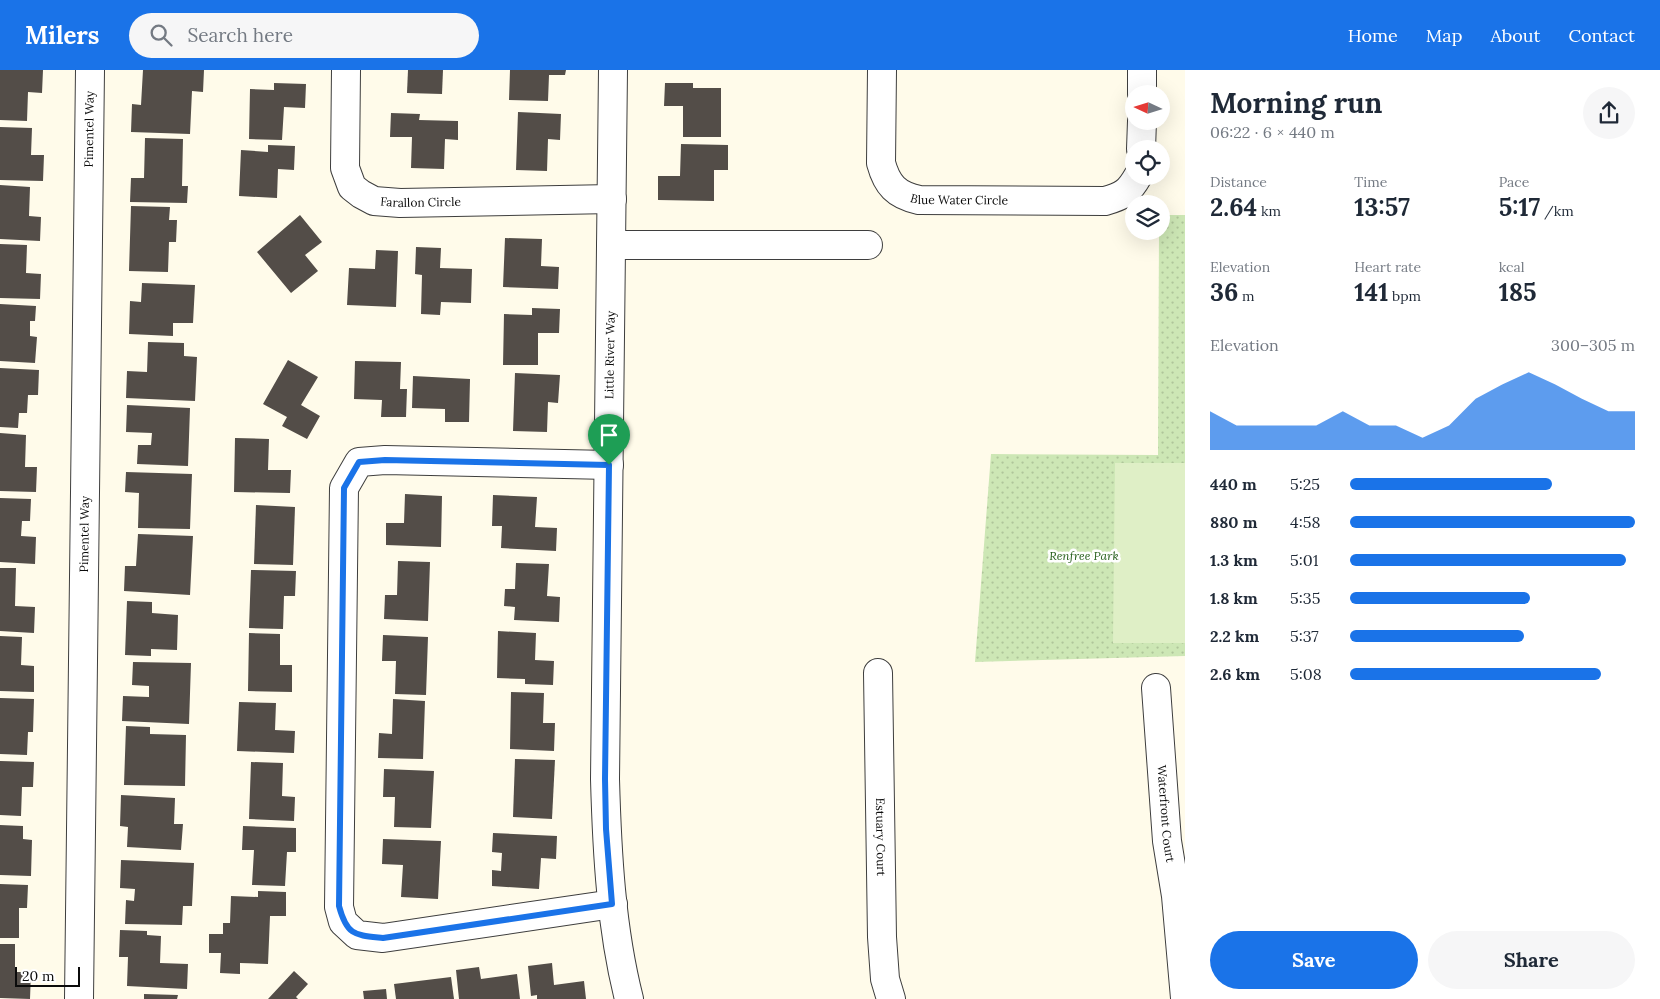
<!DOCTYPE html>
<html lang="en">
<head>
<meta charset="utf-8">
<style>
  :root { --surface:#fff; --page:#f6f6f7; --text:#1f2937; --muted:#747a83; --accent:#1a73e8 }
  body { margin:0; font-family:Lora,serif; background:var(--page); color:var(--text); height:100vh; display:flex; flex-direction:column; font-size:19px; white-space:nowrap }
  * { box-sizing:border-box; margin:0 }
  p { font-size:16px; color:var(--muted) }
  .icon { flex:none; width:28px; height:28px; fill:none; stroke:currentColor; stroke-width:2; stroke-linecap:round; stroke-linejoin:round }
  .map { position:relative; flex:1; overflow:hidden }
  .details { display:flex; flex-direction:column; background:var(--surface); width:475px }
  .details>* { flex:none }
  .needle { width:32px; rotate:274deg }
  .fabs { position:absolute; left:1125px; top:15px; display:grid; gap:10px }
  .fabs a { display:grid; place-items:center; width:45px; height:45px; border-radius:50%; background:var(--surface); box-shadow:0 5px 20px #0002; font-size:25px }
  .scale { position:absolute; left:15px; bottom:12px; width:65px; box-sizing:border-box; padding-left:5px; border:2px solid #0b0b0b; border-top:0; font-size:14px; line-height:18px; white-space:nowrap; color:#0b0b0b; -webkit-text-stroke:4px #fff; paint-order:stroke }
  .pin { position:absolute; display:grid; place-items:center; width:42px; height:42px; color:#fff; margin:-51px -21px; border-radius:50% 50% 50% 0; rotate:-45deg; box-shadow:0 0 5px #0007 }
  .pin .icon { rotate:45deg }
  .round { display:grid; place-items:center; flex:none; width:52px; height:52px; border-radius:26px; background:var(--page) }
  .overview { display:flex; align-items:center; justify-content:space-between; height:85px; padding:0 25px }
  h1 { font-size:28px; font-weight:700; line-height:38px }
  .stats { display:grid; grid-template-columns:repeat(3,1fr); gap:8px; height:85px; padding:5px 25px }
  .stats div { display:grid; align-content:center }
  .stats b { font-size:25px; font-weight:700 }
  .stats small { font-size:14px; font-weight:400 }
  .stats p { font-size:14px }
  .chart { height:140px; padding:10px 25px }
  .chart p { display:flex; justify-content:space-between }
  .chart svg { width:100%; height:90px; margin-top:5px; fill:var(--accent); opacity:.7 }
  .cta { display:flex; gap:10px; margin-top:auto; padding:10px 25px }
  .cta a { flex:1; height:58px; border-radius:30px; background:var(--accent); color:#fff; font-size:20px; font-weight:700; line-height:58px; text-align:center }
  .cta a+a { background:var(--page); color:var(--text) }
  ul { padding:0 25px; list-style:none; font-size:16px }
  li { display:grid; grid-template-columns:80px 60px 1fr; align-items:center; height:38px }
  li i { height:12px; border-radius:6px; background:var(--accent) }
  header { display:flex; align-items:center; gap:30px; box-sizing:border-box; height:70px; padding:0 25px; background:var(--accent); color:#fff }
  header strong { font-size:24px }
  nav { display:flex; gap:28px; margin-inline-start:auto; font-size:18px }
  .search { width:350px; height:45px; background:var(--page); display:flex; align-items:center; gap:12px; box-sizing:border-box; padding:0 18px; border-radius:28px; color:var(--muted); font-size:19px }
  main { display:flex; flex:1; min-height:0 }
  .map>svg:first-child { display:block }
  .park { fill:url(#park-dots) }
  .pitch { fill:#dfefc6 }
  .building { fill:#534d48 }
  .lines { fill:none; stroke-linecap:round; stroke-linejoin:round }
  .minor-casing { stroke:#3e3e3e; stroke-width:30 }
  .minor { stroke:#fff; stroke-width:28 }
  .route-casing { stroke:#fff; stroke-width:10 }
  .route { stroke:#1a73e8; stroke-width:6 }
  .labels { text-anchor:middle; stroke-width:5; stroke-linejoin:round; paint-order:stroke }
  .street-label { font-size:12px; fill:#0b0b0b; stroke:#fff }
  .park-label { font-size:12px; font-style:italic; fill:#29611e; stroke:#fff }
</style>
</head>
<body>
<header>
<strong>Milers</strong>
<div class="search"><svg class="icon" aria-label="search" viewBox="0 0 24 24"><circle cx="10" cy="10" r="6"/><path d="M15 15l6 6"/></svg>Search here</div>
<nav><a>Home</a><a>Map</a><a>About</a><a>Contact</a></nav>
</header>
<main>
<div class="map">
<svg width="1185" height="929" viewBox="0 0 1185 929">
  <defs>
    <pattern id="park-dots" width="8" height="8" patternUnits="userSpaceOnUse" patternTransform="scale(1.25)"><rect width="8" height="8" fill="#cde7b5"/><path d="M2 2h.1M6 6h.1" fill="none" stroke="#afc59a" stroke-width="1.8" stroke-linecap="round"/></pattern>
  </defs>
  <rect width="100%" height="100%" fill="#fffbea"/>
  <polygon class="park" points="1161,145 1185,145 1185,586 975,592 991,384 1158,385 1159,161 1161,161"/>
  <polygon class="pitch" points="1115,393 1185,393 1185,573 1113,573"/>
  <g class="building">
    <polygon points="0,0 43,0 42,23 28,22 27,51 0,50"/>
    <polygon points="143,0 204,0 203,22 192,21 190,64 131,62 132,34 141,35"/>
    <polygon points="408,0 443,0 442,24 407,23"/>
    <polygon points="510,0 566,0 565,5 549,5 548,31 509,30"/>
    <polygon points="274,13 306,14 305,38 284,37 282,70 249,69 250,19 274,20"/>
    <polygon points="665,13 693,13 693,18 721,18 721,67 683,67 683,36 664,36"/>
    <polygon points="518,42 561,44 560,70 548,69 547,101 516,100"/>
    <polygon points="391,43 420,44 419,50 458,51 458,70 445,69 444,99 411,98 412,67 390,67"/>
    <polygon points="0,57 32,58 31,85 44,85 43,111 0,110"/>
    <polygon points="145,68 183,69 182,116 188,116 187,133 130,132 131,108 144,108"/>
    <polygon points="681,74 728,75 728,100 714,100 714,131 658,130 658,106 680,106"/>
    <polygon points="268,75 295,76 294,100 278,99 277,128 239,126 241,80 268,82"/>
    <polygon points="0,115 30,117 29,146 41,147 40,171 0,169"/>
    <polygon points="131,136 170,137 169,150 177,150 176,172 169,172 168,202 129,201"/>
    <polygon points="300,145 322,172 305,185 318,201 291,223 257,182"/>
    <polygon points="505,168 542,169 541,196 559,197 558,219 503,217"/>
    <polygon points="0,174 27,175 26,203 41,204 40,229 0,228"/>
    <polygon points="416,177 441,178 440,198 472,199 471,233 441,232 440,245 421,244 422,205 415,204"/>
    <polygon points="376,180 398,181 396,237 347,235 349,198 375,199"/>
    <polygon points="142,213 195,215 193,253 173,253 173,266 129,264 130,231 141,232"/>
    <polygon points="0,234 36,236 35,251 30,251 30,266 37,267 35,293 0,291"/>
    <polygon points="532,238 560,239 559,263 538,263 538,295 503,295 504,244 532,245"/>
    <polygon points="148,272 184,273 184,286 197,287 195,331 126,328 127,301 147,302"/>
    <polygon points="288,290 318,307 301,335 320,346 307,369 282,356 287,347 263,334"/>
    <polygon points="355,291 401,292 400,319 407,319 406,347 381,347 382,330 354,329"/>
    <polygon points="0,298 39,300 38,325 28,325 27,343 19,343 18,358 0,357"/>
    <polygon points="515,303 560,305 558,333 548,332 547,362 513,361"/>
    <polygon points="413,306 470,309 469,352 445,352 445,339 412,338"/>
    <polygon points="127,335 190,338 188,396 137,394 138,375 151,375 152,363 126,362"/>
    <polygon points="0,363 26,365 25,397 37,397 36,422 0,421"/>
    <polygon points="235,368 269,369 268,400 291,400 290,423 234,422"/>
    <polygon points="126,402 192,404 190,459 138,458 139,423 125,422"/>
    <polygon points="405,424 442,426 441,477 386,475 386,453 404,453"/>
    <polygon points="493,425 537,427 535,457 557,458 556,481 501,478 502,456 492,456"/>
    <polygon points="0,428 31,429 30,451 22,451 21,466 36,467 35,494 0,492"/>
    <polygon points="256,435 295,437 293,495 254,494"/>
    <polygon points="138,464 193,466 190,525 124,521 125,496 136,496"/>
    <polygon points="398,491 430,492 428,551 384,549 385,525 397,525"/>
    <polygon points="516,493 549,494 547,526 560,527 559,552 514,550 515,537 504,536 505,519 515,519"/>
    <polygon points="0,498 16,498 15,536 35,537 34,563 0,561"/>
    <polygon points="251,500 296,501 295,526 284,526 283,559 249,558"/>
    <polygon points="127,531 152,532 152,543 178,545 177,580 151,579 151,586 125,585"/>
    <polygon points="498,561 536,563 535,590 554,591 553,615 525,614 525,609 497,608"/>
    <polygon points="249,563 280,564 280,595 292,595 292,622 248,621"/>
    <polygon points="383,565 428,567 426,625 395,624 396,591 382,591"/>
    <polygon points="0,566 22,567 21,595 34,596 34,622 0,621"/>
    <polygon points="133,592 191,593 189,654 122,651 123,626 149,627 149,616 132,615"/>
    <polygon points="511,622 544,623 543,653 555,653 554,681 510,679"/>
    <polygon points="0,628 34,629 33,662 28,662 27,685 0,684"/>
    <polygon points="393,629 425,631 423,689 378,688 379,663 392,664"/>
    <polygon points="239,632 276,633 275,660 295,661 294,683 237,681"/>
    <polygon points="126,656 150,657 150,664 186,665 185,716 124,715"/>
    <polygon points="515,689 555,690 552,749 513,747"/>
    <polygon points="0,691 34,692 33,717 22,717 21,746 0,745"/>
    <polygon points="251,692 283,693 282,726 295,727 294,751 249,749"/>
    <polygon points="384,699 434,701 431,758 394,757 395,727 383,727"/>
    <polygon points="121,725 175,728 174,754 183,754 181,780 127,777 128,757 120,756"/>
    <polygon points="0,755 23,756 23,769 32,770 31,806 0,805"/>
    <polygon points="243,756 296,758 296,782 287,782 285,816 252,815 254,780 242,780"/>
    <polygon points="493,763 557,766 556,789 541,788 539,819 492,816 492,800 501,801 502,783 492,782"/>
    <polygon points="383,769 441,771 438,829 401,827 403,795 382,794"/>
    <polygon points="121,790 194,793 192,836 183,836 182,855 125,854 126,830 134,831 135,819 120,818"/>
    <polygon points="0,814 28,815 27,838 19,838 19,868 0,868"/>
    <polygon points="258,821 286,822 286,846 270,846 268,894 240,893 240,904 220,903 221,883 209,883 209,864 223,864 223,853 230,853 231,826 258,827"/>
    <polygon points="120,860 147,861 147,865 161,866 160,893 188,894 187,919 127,916 128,887 119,887"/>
    <polygon points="0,874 15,874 15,902 31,902 30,929 0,928"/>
    <polygon points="552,893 554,915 584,911 586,929 537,929 537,925 531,926 528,896"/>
    <polygon points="479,897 481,909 517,904 520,929 459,929 456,900"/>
    <polygon points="294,901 308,914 296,927 298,929 268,929"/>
    <polygon points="451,907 454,929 396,929 394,914"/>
    <polygon points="386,919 387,929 364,929 363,921"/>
    <polygon points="144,924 178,925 177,929 144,929"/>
  </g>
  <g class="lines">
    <g class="minor-casing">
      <g id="minor">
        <path id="s1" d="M346 0 345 98 352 117 361 124 374 131 400 133 612 129"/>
        <path d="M613 0 605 709C607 782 611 858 629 929"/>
        <path id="s2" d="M882 0 881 93C887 115 896 125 919 130L1105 131C1123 126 1129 122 1138 106"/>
        <polyline points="1142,24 1142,0"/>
        <polyline points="1141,79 1142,51"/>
        <polyline points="611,175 868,175"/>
        <polyline points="609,395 385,390 359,392 344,418 339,837 343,852 357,865 383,868 613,834"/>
        <path id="s3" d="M878 603 882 867 885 909 891 929"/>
        <path id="s4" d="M1156 618 1167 771 1176 826 1185 928"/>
        <path id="s5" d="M79 929 90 0"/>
      </g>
    </g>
    <use href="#minor" class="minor"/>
  </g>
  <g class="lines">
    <g class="route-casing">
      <path id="route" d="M385 390 609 395 605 709 606 759 612 834 383 868C355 865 347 866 339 836L344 418 359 392Z"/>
    </g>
    <use href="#route" class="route"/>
  </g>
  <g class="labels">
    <g class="street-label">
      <text dy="4" stroke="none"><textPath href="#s5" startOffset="870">Pimentel Way</textPath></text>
      <text dy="4" stroke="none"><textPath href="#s2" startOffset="190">Blue Water Circle</textPath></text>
      <text dy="4" stroke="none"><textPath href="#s1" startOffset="191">Farallon Circle</textPath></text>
      <text transform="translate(610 285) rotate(-89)" y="4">Little River Way</text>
      <text dy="4" stroke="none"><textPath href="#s5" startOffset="465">Pimentel Way</textPath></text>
      <text dy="4" stroke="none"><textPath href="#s4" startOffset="126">Waterfront Court</textPath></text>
      <text dy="4" stroke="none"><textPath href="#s3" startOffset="164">Estuary Court</textPath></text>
    </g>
    <g class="park-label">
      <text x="1084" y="490">Renfree Park</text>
    </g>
  </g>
</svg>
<div class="fabs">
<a><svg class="needle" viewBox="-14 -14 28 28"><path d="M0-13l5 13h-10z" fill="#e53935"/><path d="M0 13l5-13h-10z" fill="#747a83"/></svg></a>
<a><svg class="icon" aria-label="locate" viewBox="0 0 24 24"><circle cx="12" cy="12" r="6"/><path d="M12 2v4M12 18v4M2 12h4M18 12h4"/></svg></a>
<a><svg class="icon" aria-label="layers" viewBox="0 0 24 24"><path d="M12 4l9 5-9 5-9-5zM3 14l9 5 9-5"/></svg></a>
</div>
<div class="scale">20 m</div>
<div class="pin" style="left:609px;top:395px;background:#1e9e55"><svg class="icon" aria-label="arrive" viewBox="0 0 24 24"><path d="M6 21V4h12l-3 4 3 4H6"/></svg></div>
</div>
<section class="details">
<div class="overview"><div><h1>Morning run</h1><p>06:22 · 6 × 440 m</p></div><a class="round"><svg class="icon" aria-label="share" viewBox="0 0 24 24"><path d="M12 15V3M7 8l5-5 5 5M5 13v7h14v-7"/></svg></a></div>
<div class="stats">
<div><p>Distance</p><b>2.64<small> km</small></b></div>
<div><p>Time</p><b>13:57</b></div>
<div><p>Pace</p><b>5:17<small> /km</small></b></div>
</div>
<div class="stats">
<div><p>Elevation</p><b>36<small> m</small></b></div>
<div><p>Heart rate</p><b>141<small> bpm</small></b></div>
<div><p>kcal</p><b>185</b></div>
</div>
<div class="chart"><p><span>Elevation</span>300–305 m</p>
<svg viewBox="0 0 160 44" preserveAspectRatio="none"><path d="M0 44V25L10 32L20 32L30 32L40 32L50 25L60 32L70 32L80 38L90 32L100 19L110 12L120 6L130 12L140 19L150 25L160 25V44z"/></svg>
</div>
<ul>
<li><b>440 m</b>5:25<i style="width:71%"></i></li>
<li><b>880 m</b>4:58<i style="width:100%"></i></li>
<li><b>1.3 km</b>5:01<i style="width:97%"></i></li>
<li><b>1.8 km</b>5:35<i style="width:63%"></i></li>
<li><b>2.2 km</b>5:37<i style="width:61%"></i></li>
<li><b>2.6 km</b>5:08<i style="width:88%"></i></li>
</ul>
<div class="cta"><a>Save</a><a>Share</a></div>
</section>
</main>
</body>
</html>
